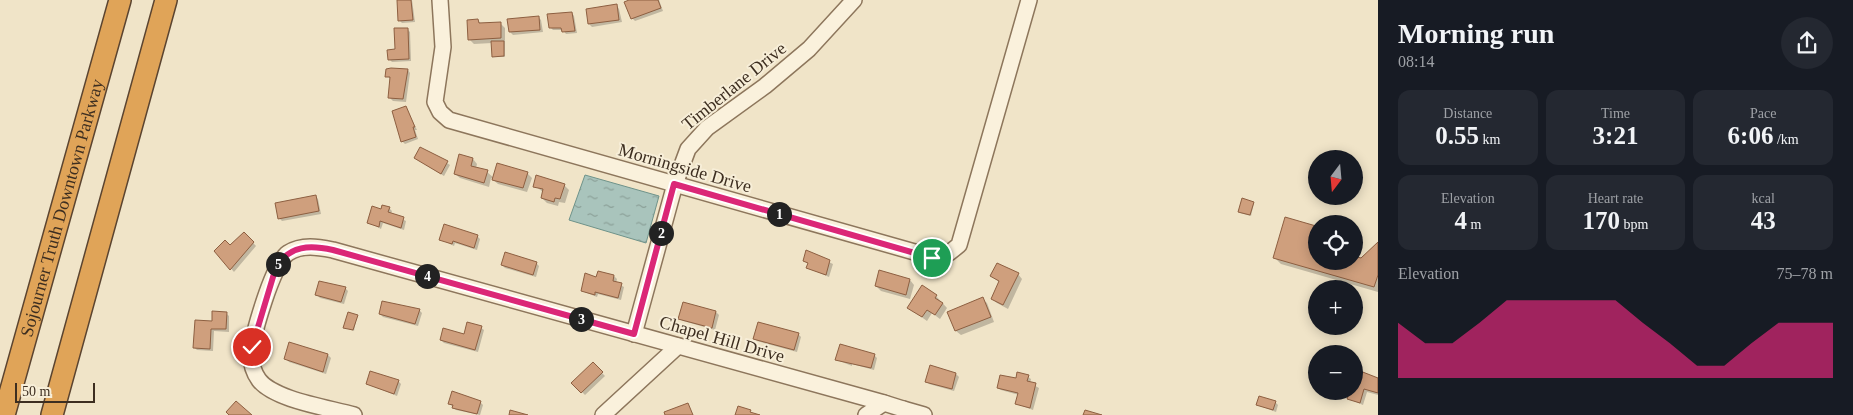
<!DOCTYPE html>
<html lang="en">
<head>
<meta charset="utf-8">
<style>
  :root { --surface:#171b24; --page:#242831; --text:#f1f3f6; --muted:#9ea1a6; --accent:#db2777 }
  body { margin:0; font-family:"Times New Roman",serif; background:var(--page); color:var(--text); height:100vh; display:flex; flex-direction:column; font-size:19px; white-space:nowrap }
  * { box-sizing:border-box; margin:0 }
  p { font-size:16px; color:var(--muted) }
  .icon { flex:none; width:28px; height:28px; fill:none; stroke:currentColor; stroke-width:2; stroke-linecap:round; stroke-linejoin:round }
  .map { position:relative; flex:1; overflow:hidden }
  .details { display:flex; flex-direction:column; background:var(--surface); width:475px }
  .details>* { flex:none }
  .needle { width:32px; rotate:196deg }
  .fabs { position:absolute; left:1308px; top:150px; display:grid; gap:10px }
  .fabs a { display:grid; place-items:center; width:55px; height:55px; border-radius:50%; background:var(--surface); box-shadow:0 2px 12px #0003; font-size:25px }
  .scale { position:absolute; left:15px; bottom:12px; width:80px; box-sizing:border-box; padding-left:5px; border:2px solid #3d2e20; border-top:0; font-size:14px; line-height:18px; white-space:nowrap; color:#3d2e20; -webkit-text-stroke:4px #f7eed8; paint-order:stroke }
  .pin { position:absolute; display:grid; place-items:center; width:42px; height:42px; color:#fff; margin:-21px; border:2px solid #fff; border-radius:50%; box-shadow:0 1px 5px #0007 }
  .km { position:absolute; width:25px; height:25px; margin:-12px; border-radius:50%; background:#222; color:#fff; font-size:14px; line-height:25px; text-align:center }
  .round { display:grid; place-items:center; flex:none; width:52px; height:52px; border-radius:26px; background:var(--page) }
  .head { display:flex; align-items:center; justify-content:space-between; height:85px; padding:0 20px }
  h1 { font-size:28px; font-weight:800; line-height:38px }
  .metrics { display:grid; grid-template-columns:repeat(3,1fr); gap:8px; height:85px; padding:5px 20px }
  .metrics div { display:grid; align-content:center; border-radius:12px; background:var(--page); text-align:center }
  .metrics b { font-size:25px; font-weight:800 }
  .metrics small { font-size:14px; font-weight:400 }
  .metrics p { font-size:14px }
  .chart { height:140px; padding:10px 20px }
  .chart p { display:flex; justify-content:space-between }
  .chart svg { width:100%; height:90px; margin-top:5px; fill:var(--accent); opacity:.7 }
  main { display:flex; flex:1; min-height:0 }
  .map>svg:first-child { display:block }
  .water { fill:url(#water-ripples); stroke:#6f938a }
  .shadow { fill:#0003 }
  .building { fill:#cf9f7d; stroke:#8d5f41 }
  .lines { fill:none; stroke-linecap:round; stroke-linejoin:round }
  .minor-casing { stroke:#8d765c; stroke-width:18 }
  .highway-casing { stroke:#5b4430; stroke-width:24 }
  .minor { stroke:#faf1dc; stroke-width:15 }
  .highway { stroke:#e0a458; stroke-width:21 }
  .route-casing { stroke:#fff; stroke-width:10 }
  .route { stroke:#db2777; stroke-width:6 }
  .labels { text-anchor:middle; stroke-width:4; stroke-linejoin:round; paint-order:stroke }
  .street-label { font-size:18px; fill:#3d2e20; stroke:#f7eed8 }
</style>
</head>
<body>
<main>
<div class="map">
<svg width="1378" height="415" viewBox="0 0 1378 415">
  <defs>
    <pattern id="water-ripples" width="26" height="14" patternUnits="userSpaceOnUse" patternTransform="scale(1.25)"><rect width="26" height="14" fill="#a9c4bc"/><path d="M2 4q2-2 4 0t4 0M15 11q2-2 4 0t4 0" fill="none" stroke="#8ba098"/></pattern>
  </defs>
  <rect width="100%" height="100%" fill="#f0e4c8"/>
  <polygon class="water" points="585,175 659,196 646,243 569,220"/>
  <g class="shadow">
    <polygon points="398,0 412,0 415,22 402,23 399,20"/>
    <polygon points="633,0 659,0 663,11 635,21 632,18"/>
    <polygon points="617,6 619,9 622,22 592,27 589,24"/>
    <polygon points="572,13 574,16 577,33 566,34 563,30 553,30 550,27"/>
    <polygon points="538,17 541,20 543,32 513,35 510,32"/>
    <polygon points="478,21 482,24 500,23 505,28 505,57 493,56 492,43 474,44 469,39"/>
    <polygon points="407,29 410,32 411,61 392,62 389,59"/>
    <polygon points="408,70 410,73 406,102 393,101 390,98 391,79 387,76"/>
    <polygon points="406,108 417,130 415,130 418,139 405,144 402,141"/>
    <polygon points="430,152 450,165 444,176 415,158"/>
    <polygon points="460,155 473,159 477,164 476,168 487,172 494,178 527,173 532,178 527,192 498,184 491,178 489,187 460,178 455,174"/>
    <polygon points="564,185 569,190 565,203 559,202 558,206 547,203 542,198 543,192 535,186"/>
    <polygon points="315,196 318,199 321,214 282,221 279,218"/>
    <polygon points="1254,203 1251,216 1240,213"/>
    <polygon points="389,208 392,211 391,214 406,221 404,230 383,223 381,229 368,222 382,210"/>
    <polygon points="1286,218 1316,227 1316,261 1354,261 1354,257 1362,259 1378,244 1378,292 1281,264 1275,258"/>
    <polygon points="244,233 256,246 234,272 216,251 230,247"/>
    <polygon points="477,236 480,239 477,250 455,243 454,246 440,239"/>
    <polygon points="807,252 833,264 829,277 808,268 809,264 805,261"/>
    <polygon points="536,263 539,266 536,277 505,268 502,265"/>
    <polygon points="1018,274 1022,279 1008,309 997,303 992,299 1000,283 992,276"/>
    <polygon points="614,276 617,279 616,283 624,287 621,300 598,294 597,297 582,291 597,278"/>
    <polygon points="910,280 914,285 910,299 881,291 876,286"/>
    <polygon points="345,288 348,291 344,304 320,298 317,295"/>
    <polygon points="936,296 947,308 940,319 932,313 927,321 909,308"/>
    <polygon points="982,299 987,303 994,322 961,335 956,331 949,312"/>
    <polygon points="684,304 716,312 719,315 715,330 683,321 680,319"/>
    <polygon points="419,310 422,313 418,326 383,317 380,314"/>
    <polygon points="226,313 229,316 229,332 214,331 213,351 197,350 194,347 213,322"/>
    <polygon points="357,316 354,331 346,328"/>
    <polygon points="481,328 484,330 478,352 444,343 441,340 465,335"/>
    <polygon points="798,334 801,337 797,352 757,341 754,338"/>
    <polygon points="290,344 328,355 331,358 326,374 289,362 286,359"/>
    <polygon points="874,355 877,358 874,370 852,364 852,366 837,360"/>
    <polygon points="593,364 605,376 585,395 573,383"/>
    <polygon points="1356,370 1378,379 1378,395 1367,392 1363,405 1349,399 1354,391"/>
    <polygon points="956,374 959,377 954,391 929,384 926,381"/>
    <polygon points="1028,377 1031,379 1030,383 1039,388 1033,410 1017,404 1019,395 1001,390 998,388"/>
    <polygon points="398,381 401,384 397,396 368,384"/>
    <polygon points="480,402 483,405 480,415 456,410 449,403"/>
    <polygon points="1275,402 1278,405 1276,412 1258,405"/>
  </g>
  <g class="building">
    <polygon points="397,0 411,0 413,20 398,21"/>
    <polygon points="629,0 658,0 661,8 631,19 624,2"/>
    <polygon points="617,4 619,20 588,24 586,9"/>
    <polygon points="572,12 575,31 562,32 561,28 549,28 547,14"/>
    <polygon points="539,16 540,30 509,32 507,19"/>
    <polygon points="478,19 479,23 501,22 501,38 468,40 467,20"/>
    <polygon points="394,28 408,28 409,59 388,60 387,50 395,49"/>
    <polygon points="491,41 504,41 504,56 492,57"/>
    <polygon points="391,68 408,69 403,99 388,98 390,77 385,77 386,69"/>
    <polygon points="406,106 415,127 413,127 416,137 401,142 392,111"/>
    <polygon points="420,147 448,161 441,174 414,158"/>
    <polygon points="459,154 473,158 471,166 488,170 484,183 454,174"/>
    <polygon points="497,163 528,172 523,188 492,180"/>
    <polygon points="536,175 565,184 560,199 555,198 554,202 541,198 543,189 533,187"/>
    <polygon points="316,195 319,211 278,219 275,203"/>
    <polygon points="1242,198 1254,202 1250,215 1238,212"/>
    <polygon points="382,205 390,207 388,212 404,217 401,228 380,221 379,227 367,223 372,206 381,209"/>
    <polygon points="1285,217 1316,226 1316,261 1354,261 1354,256 1361,258 1378,242 1378,275 1374,287 1273,258"/>
    <polygon points="444,224 478,235 474,248 453,241 452,244 439,240"/>
    <polygon points="244,232 254,242 230,270 214,251 225,240 230,245"/>
    <polygon points="806,250 830,260 826,275 806,268 808,263 803,261"/>
    <polygon points="505,252 537,262 533,275 501,265"/>
    <polygon points="997,263 1019,273 1003,305 991,299 999,281 990,276"/>
    <polygon points="879,270 910,279 906,295 875,286"/>
    <polygon points="598,271 614,275 613,281 622,283 618,298 595,292 595,295 581,291 585,273 596,277"/>
    <polygon points="319,281 346,287 341,302 315,295"/>
    <polygon points="922,285 937,295 935,298 943,303 935,315 927,310 922,317 907,308"/>
    <polygon points="983,297 991,317 955,331 947,312"/>
    <polygon points="382,301 420,309 415,324 379,314"/>
    <polygon points="683,302 716,311 712,328 678,319"/>
    <polygon points="212,311 227,312 226,329 211,329 210,349 193,348 195,320 212,321"/>
    <polygon points="348,312 358,315 353,330 343,328"/>
    <polygon points="467,322 482,326 475,350 440,340 443,328 464,334"/>
    <polygon points="758,322 799,333 794,350 753,339"/>
    <polygon points="289,342 328,354 323,372 284,359"/>
    <polygon points="840,344 875,354 871,368 835,360"/>
    <polygon points="593,362 603,372 581,393 571,383"/>
    <polygon points="930,365 956,373 952,389 925,382"/>
    <polygon points="1355,369 1378,378 1378,393 1364,389 1360,403 1347,399 1350,391 1354,391"/>
    <polygon points="370,371 399,380 394,394 366,384"/>
    <polygon points="1017,372 1029,375 1027,381 1036,383 1030,408 1015,404 1018,393 997,388 1000,375 1016,378"/>
    <polygon points="452,391 481,401 477,414 452,408 453,405 448,404"/>
    <polygon points="1259,396 1276,401 1273,410 1256,405"/>
    <polygon points="236,401 252,415 229,415 226,412"/>
    <polygon points="688,403 693,415 665,415 664,412"/>
    <polygon points="738,406 751,410 750,412 760,415 735,415"/>
    <polygon points="510,410 528,415 509,415"/>
    <polygon points="1085,410 1102,415 1083,415"/>
  </g>
  <g class="lines">
    <g class="minor-casing">
      <g id="minor">
        <polyline points="440,0 443,47 435,102 440,112 449,120 932,257 949,253 959,245 1029,0"/>
        <polyline points="634,334 675,184 688,149 707,128 765,86 809,49 854,0"/>
        <polyline points="903,409 924,415"/>
        <path d="M354 415C330 408 274 400 259 380 254 373 251 363 251 355 252 336 273 263 288 253 302 244 318 247 333 250L884 403 903 409 904 415"/>
        <polyline points="603,415 678,346"/>
        <polyline points="866,415 884,403"/>
      </g>
    </g>
    <g class="highway-casing">
      <g id="highway">
        <path id="s1" d="M4 415 120 0"/>
        <polyline points="52,415 166,0"/>
      </g>
    </g>
    <use href="#minor" class="minor"/>
    <use href="#highway" class="highway"/>
  </g>
  <g class="lines">
    <g class="route-casing">
      <path id="route" d="M252 347 276 267C290 245 310 245 333 250L634 334 674 184 932 258"/>
    </g>
    <use href="#route" class="route"/>
  </g>
  <g class="labels">
    <g class="street-label">
      <text transform="translate(734 86) rotate(-39)" y="6">Timberlane Drive</text>
      <text transform="translate(685 168) rotate(16)" y="6">Morningside Drive</text>
      <text dy="6" stroke="none"><textPath href="#s1" startOffset="215">Sojourner Truth Downtown Parkway</textPath></text>
      <text transform="translate(722 339) rotate(16)" y="6">Chapel Hill Drive</text>
    </g>
  </g>
</svg>
<div class="fabs">
<a><svg class="needle" viewBox="-14 -14 28 28"><path d="M0-13l5 13h-10z" fill="#e53935"/><path d="M0 13l5-13h-10z" fill="#9ea1a6"/></svg></a>
<a><svg class="icon" aria-label="locate" viewBox="0 0 24 24"><circle cx="12" cy="12" r="6"/><path d="M12 2v4M12 18v4M2 12h4M18 12h4"/></svg></a>
<a>+</a>
<a>−</a>
</div>
<div class="scale">50 m</div>
<div class="pin" style="left:932px;top:258px;background:#1e9e55"><svg class="icon" aria-label="arrive" viewBox="0 0 24 24"><path d="M6 21V4h12l-3 4 3 4H6"/></svg></div>
<div class="pin" style="left:252px;top:347px;background:#d93025"><svg class="icon" aria-label="check" viewBox="0 0 24 24"><path d="M5 12l5 5 9-10"/></svg></div>
<b class="km" style="left:779px;top:214px">1</b>
<b class="km" style="left:661px;top:233px">2</b>
<b class="km" style="left:581px;top:319px">3</b>
<b class="km" style="left:427px;top:276px">4</b>
<b class="km" style="left:278px;top:264px">5</b>
</div>
<section class="details">
<div class="head"><div><h1>Morning run</h1><p>08:14</p></div><a class="round"><svg class="icon" aria-label="share" viewBox="0 0 24 24"><path d="M12 15V3M7 8l5-5 5 5M5 13v7h14v-7"/></svg></a></div>
<div class="metrics">
<div><p>Distance</p><b>0.55<small> km</small></b></div>
<div><p>Time</p><b>3:21</b></div>
<div><p>Pace</p><b>6:06<small> /km</small></b></div>
</div>
<div class="metrics">
<div><p>Elevation</p><b>4<small> m</small></b></div>
<div><p>Heart rate</p><b>170<small> bpm</small></b></div>
<div><p>kcal</p><b>43</b></div>
</div>
<div class="chart"><p><span>Elevation</span>75–78 m</p>
<svg viewBox="0 0 160 44" preserveAspectRatio="none"><path d="M0 44V17L10 27L20 27L30 17L40 6L50 6L60 6L70 6L80 6L90 17L100 27L110 38L120 38L130 27L140 17L150 17L160 17V44z"/></svg>
</div>
</section>
</main>
</body>
</html>
